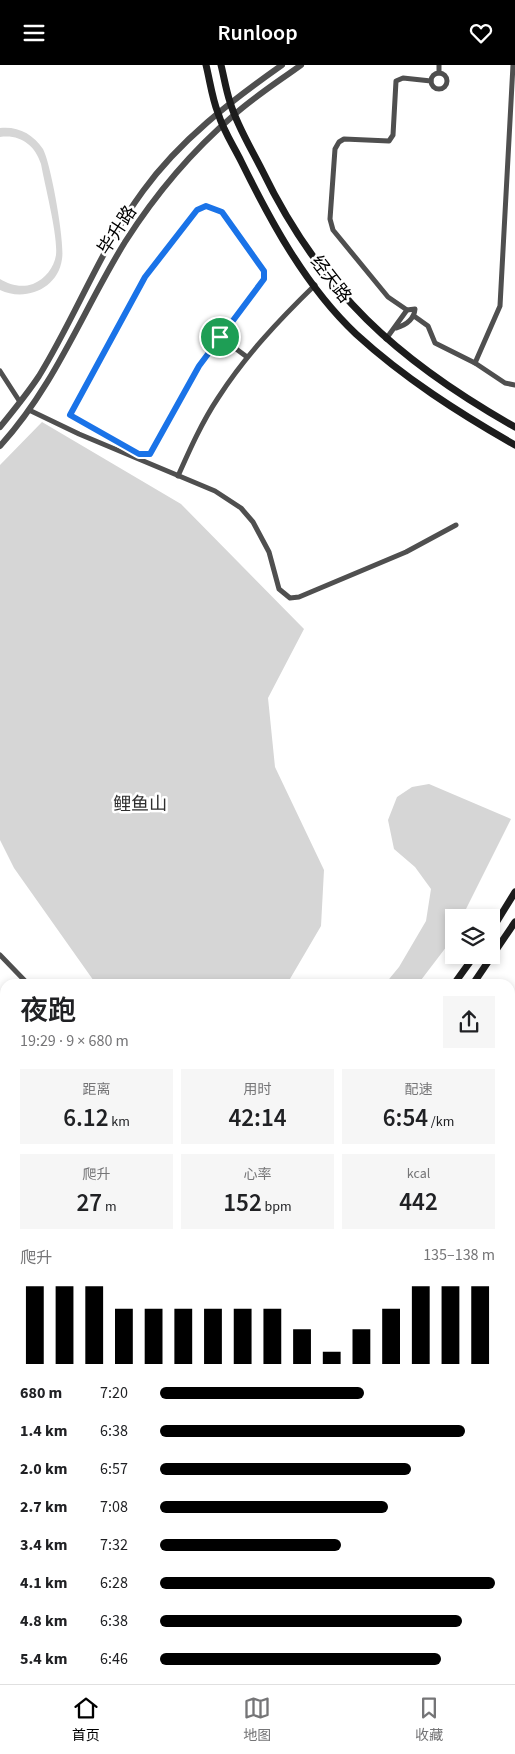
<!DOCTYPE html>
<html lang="zh">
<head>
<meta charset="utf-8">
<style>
  :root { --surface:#fff; --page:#f6f6f6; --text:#202124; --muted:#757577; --line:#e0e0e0; --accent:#000 }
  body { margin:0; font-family:"Source Sans 3","Noto Sans SC",sans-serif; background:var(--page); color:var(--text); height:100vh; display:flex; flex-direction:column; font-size:19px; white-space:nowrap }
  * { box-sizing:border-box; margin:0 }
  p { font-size:16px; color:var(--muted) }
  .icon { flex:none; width:28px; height:28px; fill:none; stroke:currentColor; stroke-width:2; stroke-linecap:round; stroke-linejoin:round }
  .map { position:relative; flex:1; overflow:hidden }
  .details { position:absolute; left:0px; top:914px; width:515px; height:706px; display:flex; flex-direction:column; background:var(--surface); border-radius:15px 15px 0 0; box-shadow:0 2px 8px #0003 }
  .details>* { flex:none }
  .tools { position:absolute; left:445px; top:844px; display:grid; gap:10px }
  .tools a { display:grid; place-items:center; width:55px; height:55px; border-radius:0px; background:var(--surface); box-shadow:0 2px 8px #0003; font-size:25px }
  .pin { position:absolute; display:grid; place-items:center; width:42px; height:42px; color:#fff; margin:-21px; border:2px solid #fff; border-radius:50%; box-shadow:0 1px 5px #0007 }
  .round { display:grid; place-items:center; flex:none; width:52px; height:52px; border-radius:0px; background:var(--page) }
  .headline { display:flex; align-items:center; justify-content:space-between; height:85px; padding:0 20px }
  h1 { font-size:28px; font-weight:600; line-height:38px }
  .metrics { display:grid; grid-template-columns:repeat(3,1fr); gap:8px; height:85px; padding:5px 20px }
  .metrics div { display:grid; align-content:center; border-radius:0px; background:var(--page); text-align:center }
  .metrics b { font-size:25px; font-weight:600 }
  .metrics small { font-size:14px; font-weight:400 }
  .metrics p { font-size:14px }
  .chart { height:140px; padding:10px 20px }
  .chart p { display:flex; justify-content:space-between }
  .chart svg { width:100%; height:90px; margin-top:5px; stroke:var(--accent); stroke-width:6 }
  ul { padding:0 20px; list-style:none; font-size:16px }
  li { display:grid; grid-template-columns:80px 60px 1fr; align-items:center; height:38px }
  li i { height:12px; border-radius:6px; background:var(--accent) }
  header { display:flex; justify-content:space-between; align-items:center; height:65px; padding:0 20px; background:var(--accent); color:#fff; font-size:22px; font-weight:600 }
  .dock { display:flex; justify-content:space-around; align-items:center; height:70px; border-top:1px solid var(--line); background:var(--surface); font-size:14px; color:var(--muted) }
  .dock a { display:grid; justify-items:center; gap:2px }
  .dock .on { color:var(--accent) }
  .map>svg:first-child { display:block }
  .green { fill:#d6d6d6 }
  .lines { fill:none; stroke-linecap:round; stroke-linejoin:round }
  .canal { stroke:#9d9d9d; stroke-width:7 }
  .minor { stroke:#4f4f4f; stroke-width:5 }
  .tertiary { stroke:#4f4f4f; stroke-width:6 }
  .secondary { stroke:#1c1c1c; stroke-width:7 }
  .route-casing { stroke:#fff; stroke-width:10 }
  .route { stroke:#1a73e8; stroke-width:6 }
  .labels { text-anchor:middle; stroke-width:5; stroke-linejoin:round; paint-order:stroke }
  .street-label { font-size:18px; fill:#000; stroke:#fff }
  .park-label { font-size:18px; fill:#2d2d2d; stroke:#fff }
</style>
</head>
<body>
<header><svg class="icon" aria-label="menu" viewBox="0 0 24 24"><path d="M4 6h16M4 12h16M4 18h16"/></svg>Runloop<svg class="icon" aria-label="heart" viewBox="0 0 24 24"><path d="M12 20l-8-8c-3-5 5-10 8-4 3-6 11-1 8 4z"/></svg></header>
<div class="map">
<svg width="515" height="1619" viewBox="0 0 515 1619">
  <rect width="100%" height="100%" fill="#fff"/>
  <g class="green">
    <path d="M0 63C18 61 33 69 43 84 51 99 65 178 62 194 58 224 25 237 0 225V214C10 220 21 223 33 219 45 214 54 203 56 190 58 171 45 121 41 99 35 80 20 69 0 72Z"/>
    <polygon points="42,357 181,439 304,564 268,633 275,702 324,805 321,861 287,919 96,919 14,803 0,775 0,400"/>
    <polygon points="429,719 511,754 462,852 454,852 454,870 450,877 418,919 385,919 399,902 426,856 431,824 415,802 394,784 388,755 397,732 412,722"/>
    <polygon points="510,1247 515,1249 515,1428 510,1431"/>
    <polygon points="510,1553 515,1554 515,1619 355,1619 352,1615 510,1615"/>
  </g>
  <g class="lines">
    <polyline class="canal" points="80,1619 81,1615"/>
    <g class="minor">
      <polyline points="439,8 439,0"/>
      <circle cx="439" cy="16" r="8"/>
      <polyline points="407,245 388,232 333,165 330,154 335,84 339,77 344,74 389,76 393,70 396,16 403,13 431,16"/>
      <polyline points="414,251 428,261 435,278 475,298 505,318 515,320"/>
      <path d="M220 272 199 301 150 389H139L69 350 145 212 197 145C205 139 214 141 222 147L264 205 263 216 220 272 247 292"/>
      <path d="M386 274 407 245 415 244C414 255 406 260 396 263"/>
      <polyline points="475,298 500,241 513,0"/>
      <polyline points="0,306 20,337"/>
      <polyline points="29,345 79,369 215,426 241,443 253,457 269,487 279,524 290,533 299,532 406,487 456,460"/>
      <path d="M178 411C190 384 202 357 218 333 245 291 279 255 315 220"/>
      <polyline points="0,890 28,919"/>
      <polyline points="0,1201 5,1201"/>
      <polyline points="41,1619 42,1615"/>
    </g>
    <g class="tertiary">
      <path d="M0 362C14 345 27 329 39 311 76 251 101 183 143 126 180 75 231 36 282 0"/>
      <path d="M0 381C55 321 83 245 125 177 155 130 192 86 234 50 254 32 279 16 301 0"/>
      <polyline points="510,1143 515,1143"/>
      <polyline points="0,1170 5,1170"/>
      <polyline points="510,1193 515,1192"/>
      <polyline points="0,1617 37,1619"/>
      <polyline points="293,1619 295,1615"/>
    </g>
    <g class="secondary">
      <path d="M206 0C210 16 212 33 218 48 223 65 233 80 241 96 271 157 306 222 356 269 404 313 459 348 515 380"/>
      <path d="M221 0C224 12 226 25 230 37 237 61 251 83 262 105 321 227 398 296 515 362"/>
      <polyline points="491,866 515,827"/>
      <polyline points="454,919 475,890"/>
      <polyline points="473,919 515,857"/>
      <polyline points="121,1619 121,1615"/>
      <polyline points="139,1619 139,1615"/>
    </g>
  </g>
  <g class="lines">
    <g class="route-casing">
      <polygon id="route" points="206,141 222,147 264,206 264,214 199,301 150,389 139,389 70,350 145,212 197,145"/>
    </g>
    <use href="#route" class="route"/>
  </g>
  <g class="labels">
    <g class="street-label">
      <text transform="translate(117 165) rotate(-57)" y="6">毕升路</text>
      <text transform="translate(331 214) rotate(52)" y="6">经天路</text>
    </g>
    <g class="park-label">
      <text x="140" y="745">鲤鱼山</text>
    </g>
  </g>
</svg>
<div class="tools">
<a><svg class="icon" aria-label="layers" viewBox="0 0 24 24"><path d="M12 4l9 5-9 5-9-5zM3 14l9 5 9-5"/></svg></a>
</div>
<div class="pin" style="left:220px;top:272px;background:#1e9e55"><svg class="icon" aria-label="arrive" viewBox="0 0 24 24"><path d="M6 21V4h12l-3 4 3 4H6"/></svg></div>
<section class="details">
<div class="headline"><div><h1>夜跑</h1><p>19:29 · 9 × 680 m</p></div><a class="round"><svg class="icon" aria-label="share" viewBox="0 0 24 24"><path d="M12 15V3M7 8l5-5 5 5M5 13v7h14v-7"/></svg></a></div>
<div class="metrics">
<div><p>距离</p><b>6.12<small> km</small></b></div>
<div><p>用时</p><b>42:14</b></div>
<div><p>配速</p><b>6:54<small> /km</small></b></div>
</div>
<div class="metrics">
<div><p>爬升</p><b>27<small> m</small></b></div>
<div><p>心率</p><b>152<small> bpm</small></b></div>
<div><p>kcal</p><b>442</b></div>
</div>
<div class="chart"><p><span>爬升</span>135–138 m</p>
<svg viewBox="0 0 160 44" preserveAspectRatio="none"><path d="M5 44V6M15 44V6M25 44V6M35 44V17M45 44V17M55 44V17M65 44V17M75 44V17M85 44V17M95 44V27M105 44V38M115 44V27M125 44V17M135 44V6M145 44V6M155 44V6"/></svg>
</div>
<ul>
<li><b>680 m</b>7:20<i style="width:61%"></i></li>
<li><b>1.4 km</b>6:38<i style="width:91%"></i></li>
<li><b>2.0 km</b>6:57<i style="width:75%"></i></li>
<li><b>2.7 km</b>7:08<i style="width:68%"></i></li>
<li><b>3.4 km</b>7:32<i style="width:54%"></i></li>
<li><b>4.1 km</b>6:28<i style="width:100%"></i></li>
<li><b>4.8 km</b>6:38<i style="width:90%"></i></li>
<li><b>5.4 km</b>6:46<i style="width:84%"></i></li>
</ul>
</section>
</div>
<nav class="dock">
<a class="on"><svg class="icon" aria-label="home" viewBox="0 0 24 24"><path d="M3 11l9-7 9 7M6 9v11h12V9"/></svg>首页</a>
<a><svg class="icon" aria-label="map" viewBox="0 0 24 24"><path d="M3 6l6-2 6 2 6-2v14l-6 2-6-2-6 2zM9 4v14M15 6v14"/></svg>地图</a>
<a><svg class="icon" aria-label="saved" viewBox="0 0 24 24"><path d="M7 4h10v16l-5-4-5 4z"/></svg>收藏</a>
</nav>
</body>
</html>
